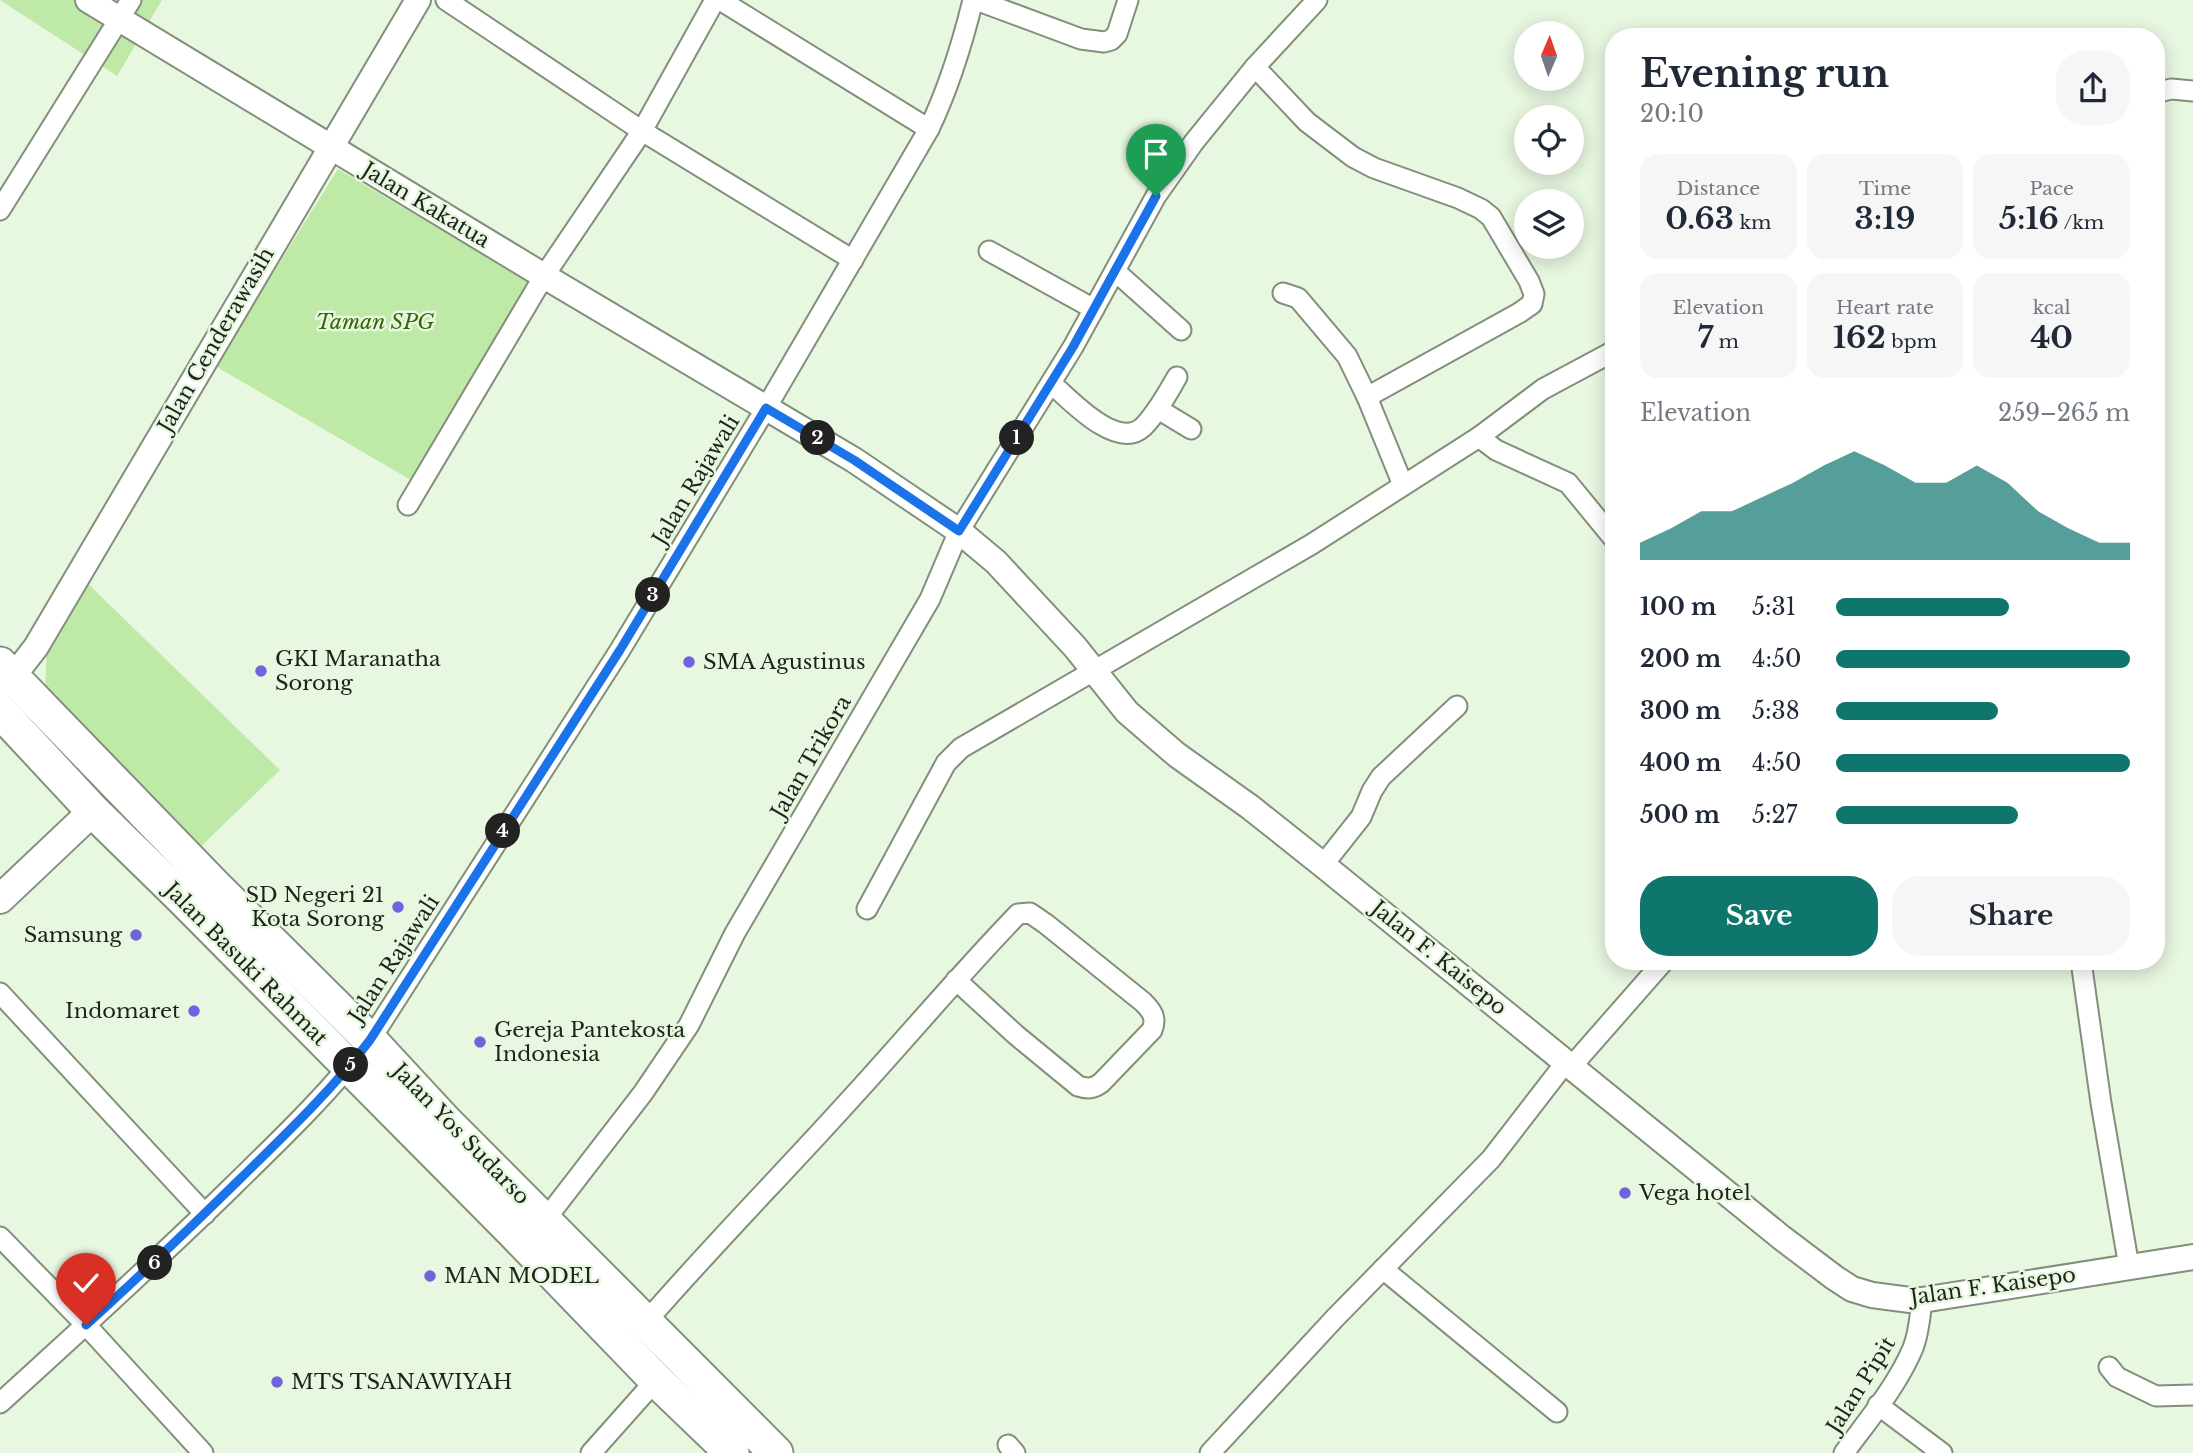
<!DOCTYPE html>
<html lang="en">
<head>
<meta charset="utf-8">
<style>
  :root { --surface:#fff; --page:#f6f6f7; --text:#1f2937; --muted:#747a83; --accent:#0f766e }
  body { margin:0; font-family:"Libre Baskerville",serif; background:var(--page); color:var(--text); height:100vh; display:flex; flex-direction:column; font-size:26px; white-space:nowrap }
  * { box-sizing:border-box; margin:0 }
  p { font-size:23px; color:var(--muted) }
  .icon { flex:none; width:38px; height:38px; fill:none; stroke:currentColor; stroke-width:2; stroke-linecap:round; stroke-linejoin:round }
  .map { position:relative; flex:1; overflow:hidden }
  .drawer { position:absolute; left:1605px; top:28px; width:560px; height:942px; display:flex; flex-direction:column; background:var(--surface); border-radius:28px; box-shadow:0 4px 18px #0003 }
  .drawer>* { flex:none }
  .needle { width:46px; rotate:2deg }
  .fabs { position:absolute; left:1514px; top:21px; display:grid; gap:14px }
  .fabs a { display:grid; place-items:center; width:70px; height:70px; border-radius:50%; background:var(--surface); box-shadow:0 4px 18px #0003; font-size:35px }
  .pin { position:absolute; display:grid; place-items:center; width:60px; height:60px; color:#fff; margin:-72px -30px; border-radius:50% 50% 50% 0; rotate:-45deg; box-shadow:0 0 7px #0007 }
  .pin .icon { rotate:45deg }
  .km { position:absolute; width:35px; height:35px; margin:-18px; border-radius:50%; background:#222; color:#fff; font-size:19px; line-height:35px; text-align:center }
  .round { display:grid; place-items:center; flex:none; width:74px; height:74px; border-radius:28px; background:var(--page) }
  .summary { display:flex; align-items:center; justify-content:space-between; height:119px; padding:0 35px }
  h1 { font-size:38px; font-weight:700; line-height:52px }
  .stats { display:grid; grid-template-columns:repeat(3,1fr); gap:10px; height:119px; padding:7px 35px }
  .stats div { display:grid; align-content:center; border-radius:18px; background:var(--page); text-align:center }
  .stats b { font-size:30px; font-weight:700 }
  .stats small { font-size:19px; font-weight:400 }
  .stats p { font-size:19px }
  .chart { height:196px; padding:14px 35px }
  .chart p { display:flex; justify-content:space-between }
  .chart svg { width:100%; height:126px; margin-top:7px; fill:var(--accent); opacity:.7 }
  .cta { display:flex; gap:14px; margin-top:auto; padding:14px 35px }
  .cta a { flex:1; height:80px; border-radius:28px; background:var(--accent); color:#fff; font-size:28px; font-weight:700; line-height:80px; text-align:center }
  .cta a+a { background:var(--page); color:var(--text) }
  ul { padding:0 35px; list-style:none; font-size:23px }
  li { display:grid; grid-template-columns:112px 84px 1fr; align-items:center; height:52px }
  li i { height:18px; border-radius:9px; background:var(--accent) }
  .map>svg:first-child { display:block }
  .green { fill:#bfe9a7 }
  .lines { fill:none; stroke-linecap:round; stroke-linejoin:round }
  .minor-casing { stroke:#82907b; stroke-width:23 }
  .tertiary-casing { stroke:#82907b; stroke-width:28 }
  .secondary-casing { stroke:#82907b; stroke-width:32 }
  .trunk-casing { stroke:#82907b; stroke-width:37 }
  .minor { stroke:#fff; stroke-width:19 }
  .tertiary { stroke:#fff; stroke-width:24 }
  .secondary { stroke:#fff; stroke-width:28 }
  .trunk { stroke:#fff; stroke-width:33 }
  .route-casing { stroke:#fff; stroke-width:14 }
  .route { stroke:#1a73e8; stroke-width:9 }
  .poi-dot { fill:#7263dd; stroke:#e8f7e0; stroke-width:2.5 }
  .labels { text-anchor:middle; stroke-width:5; stroke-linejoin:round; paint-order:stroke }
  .street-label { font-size:21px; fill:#1e231b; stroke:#e8f7e0 }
  .park-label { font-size:21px; font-style:italic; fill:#346700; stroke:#e8f7e0 }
  .poi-label { font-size:21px; fill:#1e231b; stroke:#e8f7e0; text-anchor:start }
</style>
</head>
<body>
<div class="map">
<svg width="2193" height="1453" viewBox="0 0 2193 1453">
  <rect width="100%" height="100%" fill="#e8f7e0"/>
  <g class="green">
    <polygon points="0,0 162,0 117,76"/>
    <polygon points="338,169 531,283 411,480 215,366"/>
    <polygon points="84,580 280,770 195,852 45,698 47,639"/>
  </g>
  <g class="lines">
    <g class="minor-casing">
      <g id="minor">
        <polyline points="446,0 642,131 853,260"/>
        <polyline points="720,0 929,129"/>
        <polyline points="976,0 1081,39 1104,42 1111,40 1117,34 1128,0"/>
        <polyline points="1255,67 1307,122 1353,157 1374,168 1458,198 1481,209 1491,217 1529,281 1534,294 1532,304 1519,313 1367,397"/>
        <polyline points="2156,93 2171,89 2193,91"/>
        <polyline points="0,210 131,0"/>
        <polyline points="989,251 1094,309"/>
        <polyline points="1115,271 1181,330"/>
        <polyline points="1283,293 1298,298 1347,356 1367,397 1403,485"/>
        <path d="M1051 383C1070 400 1117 451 1143 427 1157 413 1167 394 1177 377"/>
        <polyline points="1158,409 1191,429"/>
        <polyline points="1479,437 1496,450 1568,483 1614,539"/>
        <polyline points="408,505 544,276 642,131 715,0"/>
        <polyline points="1323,865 1361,817 1372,791 1381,777 1457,706"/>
        <polyline points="867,909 946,763 961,748 1312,544 1479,437 1543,389 1614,351"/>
        <polyline points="2081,961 2101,1103 2129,1267"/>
        <polyline points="0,993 205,1214"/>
        <polyline points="1571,1067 1664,961"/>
        <polyline points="545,1220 643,1093 689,1025 735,933 930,599 959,531 1073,347 1156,196 1194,142 1255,67 1317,0"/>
        <polyline points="0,1237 86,1325 203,1453"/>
        <polyline points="1383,1269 1557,1412"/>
        <path d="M645 1323C710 1248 780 1177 847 1103 904 1041 959 975 1018 914L1030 913 1046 924 1143 1002C1152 1011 1157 1018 1152 1030L1101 1083C1093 1089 1087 1089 1078 1086L1016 1035 956 980"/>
        <polyline points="2109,1367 2117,1377 2156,1396 2193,1395"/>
        <path d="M0 1403C79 1331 159 1259 235 1184 282 1138 330 1092 370 1040L620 650 766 408 929 129C949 87 962 45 973 0"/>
        <polyline points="1878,1405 1942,1453"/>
        <polyline points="1008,1445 1015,1453"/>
        <polyline points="591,1453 656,1380"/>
        <polyline points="1210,1453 1335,1318 1491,1159 1566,1062"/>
        <path d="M1844 1453C1868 1420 1897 1386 1913 1348 1919 1333 1920 1316 1922 1300"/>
      </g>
    </g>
    <g class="tertiary-casing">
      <g id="tertiary">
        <polyline points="88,0 544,276 854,460 959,531 996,562 1075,647 1127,712 1177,755 1250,807 1323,865 1782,1238 1835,1278 1852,1289 1872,1295 1910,1300 1922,1300 2193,1257"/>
        <polyline points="0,689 12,678 36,647 418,0"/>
      </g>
    </g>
    <g class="secondary-casing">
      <polyline id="secondary" points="0,899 93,811"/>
    </g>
    <g class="trunk-casing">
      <g id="trunk">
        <polyline points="0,664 215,886 370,1040 445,1121 776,1453"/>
        <polyline points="0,711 93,811 182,898 516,1235 656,1380 732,1453"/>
      </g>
    </g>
    <use href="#minor" class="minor"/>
    <use href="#tertiary" class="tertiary"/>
    <use href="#secondary" class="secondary"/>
    <use href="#trunk" class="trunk"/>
  </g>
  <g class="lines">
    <g class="route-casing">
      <path id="route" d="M86 1325C139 1277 191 1227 242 1177 287 1133 332 1090 370 1040L620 650 766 408 854 460 959 531 1073 347 1156 196"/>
    </g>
    <use href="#route" class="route"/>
  </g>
  <g class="poi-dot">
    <circle cx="689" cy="662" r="7"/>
    <circle cx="261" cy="671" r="7"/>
    <circle cx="398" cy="907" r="7"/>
    <circle cx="136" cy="935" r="7"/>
    <circle cx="194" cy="1011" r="7"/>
    <circle cx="480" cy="1042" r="7"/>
    <circle cx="1625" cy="1193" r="7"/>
    <circle cx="430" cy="1276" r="7"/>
    <circle cx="277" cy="1382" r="7"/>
  </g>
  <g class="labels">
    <g class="street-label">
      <text transform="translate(426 205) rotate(31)" y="7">Jalan Kakatua</text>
      <text transform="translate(216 340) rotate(-60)" y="7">Jalan Cenderawasih</text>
      <text transform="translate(696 480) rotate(-59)" y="7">Jalan Rajawali</text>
      <text transform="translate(811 757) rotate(-60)" y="7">Jalan Trikora</text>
      <text transform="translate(1439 958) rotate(39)" y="7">Jalan F. Kaisepo</text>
      <text transform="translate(394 959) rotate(-57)" y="7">Jalan Rajawali</text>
      <text transform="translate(246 964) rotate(45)" y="7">Jalan Basuki Rahmat</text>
      <text transform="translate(461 1134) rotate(46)" y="7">Jalan Yos Sudarso</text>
      <text transform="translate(1993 1286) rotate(-8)" y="7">Jalan F. Kaisepo</text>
      <text transform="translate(1861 1385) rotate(-58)" y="7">Jalan Pipit</text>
    </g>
    <g class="park-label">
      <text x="375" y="329">Taman SPG</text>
    </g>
    <g class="poi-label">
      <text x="275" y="666">GKI Maranatha<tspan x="275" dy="24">Sorong</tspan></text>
      <text x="703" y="669">SMA Agustinus</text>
      <text x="384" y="902" text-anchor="end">SD Negeri 21<tspan x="384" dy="24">Kota Sorong</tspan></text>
      <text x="122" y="942" text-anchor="end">Samsung</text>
      <text x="180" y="1018" text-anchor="end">Indomaret</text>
      <text x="494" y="1037">Gereja Pantekosta<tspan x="494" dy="24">Indonesia</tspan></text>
      <text x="1639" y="1200">Vega hotel</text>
      <text x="444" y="1283">MAN MODEL</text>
      <text x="291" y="1389">MTS TSANAWIYAH</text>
    </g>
  </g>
</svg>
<div class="fabs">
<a><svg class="needle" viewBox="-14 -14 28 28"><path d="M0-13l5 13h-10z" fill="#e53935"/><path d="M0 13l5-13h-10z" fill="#747a83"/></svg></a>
<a><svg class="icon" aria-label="locate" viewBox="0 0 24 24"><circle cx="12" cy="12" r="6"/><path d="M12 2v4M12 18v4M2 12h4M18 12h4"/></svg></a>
<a><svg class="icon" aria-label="layers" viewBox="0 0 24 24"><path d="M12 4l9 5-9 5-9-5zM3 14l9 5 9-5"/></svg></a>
</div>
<div class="pin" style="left:1156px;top:196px;background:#1e9e55"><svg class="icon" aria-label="arrive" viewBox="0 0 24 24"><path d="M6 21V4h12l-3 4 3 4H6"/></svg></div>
<div class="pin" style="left:86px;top:1325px;background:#d93025"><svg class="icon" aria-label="check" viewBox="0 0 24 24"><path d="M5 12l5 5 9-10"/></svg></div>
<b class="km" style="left:1017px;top:438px">1</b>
<b class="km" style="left:818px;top:438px">2</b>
<b class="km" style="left:653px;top:595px">3</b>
<b class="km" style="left:503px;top:831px">4</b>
<b class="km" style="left:351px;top:1065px">5</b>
<b class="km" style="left:155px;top:1263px">6</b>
<section class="drawer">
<div class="summary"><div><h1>Evening run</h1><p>20:10</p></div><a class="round"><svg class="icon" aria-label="share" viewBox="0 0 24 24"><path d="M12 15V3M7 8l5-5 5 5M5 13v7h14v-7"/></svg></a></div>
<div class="stats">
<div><p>Distance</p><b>0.63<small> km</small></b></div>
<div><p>Time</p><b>3:19</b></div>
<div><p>Pace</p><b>5:16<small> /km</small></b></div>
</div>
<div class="stats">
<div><p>Elevation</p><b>7<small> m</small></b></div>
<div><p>Heart rate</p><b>162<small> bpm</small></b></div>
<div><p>kcal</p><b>40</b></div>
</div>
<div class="chart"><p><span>Elevation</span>259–265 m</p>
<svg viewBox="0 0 160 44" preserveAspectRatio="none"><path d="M0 44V38L10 33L20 27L30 27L40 22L50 17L60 11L70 6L80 11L90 17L100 17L110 11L120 17L130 27L140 33L150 38L160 38V44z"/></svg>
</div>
<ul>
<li><b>100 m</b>5:31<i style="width:59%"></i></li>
<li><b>200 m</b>4:50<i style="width:100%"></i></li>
<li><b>300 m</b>5:38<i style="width:55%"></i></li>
<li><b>400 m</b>4:50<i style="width:100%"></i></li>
<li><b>500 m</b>5:27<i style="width:62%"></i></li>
</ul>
<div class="cta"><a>Save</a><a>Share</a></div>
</section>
</div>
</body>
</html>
